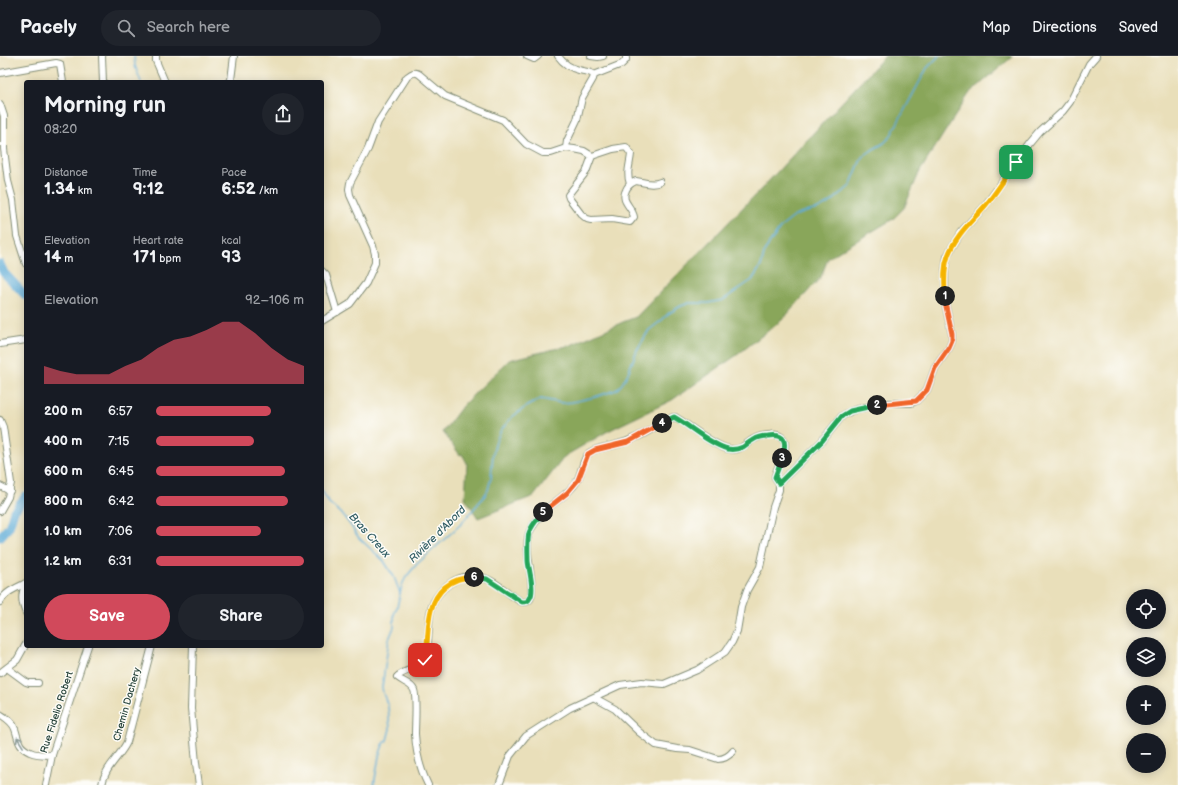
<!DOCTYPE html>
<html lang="en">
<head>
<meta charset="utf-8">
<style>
  :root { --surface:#171b24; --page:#20242c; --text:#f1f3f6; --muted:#9ea1a6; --line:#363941; --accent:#d1495b }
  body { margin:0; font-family:"Balsamiq Sans",sans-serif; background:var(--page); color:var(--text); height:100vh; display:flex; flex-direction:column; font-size:15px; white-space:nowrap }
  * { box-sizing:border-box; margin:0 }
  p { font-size:13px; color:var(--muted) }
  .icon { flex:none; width:22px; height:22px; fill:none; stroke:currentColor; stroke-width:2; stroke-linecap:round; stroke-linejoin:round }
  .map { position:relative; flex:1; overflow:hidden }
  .side { position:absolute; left:24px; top:24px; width:300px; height:568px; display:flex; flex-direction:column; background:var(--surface); border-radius:4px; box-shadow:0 2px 10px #0003 }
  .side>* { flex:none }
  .controls { position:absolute; left:1126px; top:533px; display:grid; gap:8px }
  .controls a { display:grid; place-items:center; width:40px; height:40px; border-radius:50%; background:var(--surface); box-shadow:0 2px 10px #0003; font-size:20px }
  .pin { position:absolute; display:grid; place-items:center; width:34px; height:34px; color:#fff; margin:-17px; border-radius:8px; box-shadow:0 2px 6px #0006 }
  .km { position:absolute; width:20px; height:20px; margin:-10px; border-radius:50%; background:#222; color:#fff; font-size:11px; line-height:20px; text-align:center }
  .round { display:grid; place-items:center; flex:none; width:42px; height:42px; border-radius:21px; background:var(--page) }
  .head { display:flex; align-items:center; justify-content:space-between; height:68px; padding:0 20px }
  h1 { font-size:22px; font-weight:800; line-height:30px }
  .metrics { display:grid; grid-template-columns:repeat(3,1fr); gap:6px; height:68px; padding:4px 20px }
  .metrics div { display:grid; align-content:center }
  .metrics b { font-size:17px; font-weight:800 }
  .metrics small { font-size:11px; font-weight:400 }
  .metrics p { font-size:11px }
  .chart { height:112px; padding:8px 20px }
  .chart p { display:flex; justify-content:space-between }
  .chart svg { width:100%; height:72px; margin-top:4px; fill:var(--accent); opacity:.7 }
  .button { display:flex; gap:8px; margin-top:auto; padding:8px 20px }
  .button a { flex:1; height:46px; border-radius:24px; background:var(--accent); color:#fff; font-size:16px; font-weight:800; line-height:46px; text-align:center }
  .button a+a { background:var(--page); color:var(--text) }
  ul { padding:0 20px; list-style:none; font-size:13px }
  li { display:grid; grid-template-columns:64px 48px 1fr; align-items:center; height:30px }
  li i { height:10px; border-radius:5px; background:var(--accent) }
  header { display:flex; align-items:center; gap:24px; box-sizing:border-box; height:56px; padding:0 20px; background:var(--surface); border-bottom:1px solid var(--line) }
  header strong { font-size:19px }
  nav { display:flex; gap:22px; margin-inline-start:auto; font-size:14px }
  .search { width:280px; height:36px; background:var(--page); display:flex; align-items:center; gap:10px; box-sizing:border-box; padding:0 14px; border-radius:22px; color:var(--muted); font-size:15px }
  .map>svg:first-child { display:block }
  .forest { fill:#89a65a; stroke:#547247 }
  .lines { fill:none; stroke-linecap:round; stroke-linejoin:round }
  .stream { stroke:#5eacd7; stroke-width:1.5 }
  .river { stroke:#5eacd7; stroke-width:9 }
  .street-casing { stroke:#848e77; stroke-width:8 }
  .street { stroke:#fff; stroke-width:6 }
  .oneway { stroke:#8f9e9a }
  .split-1-casing { stroke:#fff; stroke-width:8 }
  .split-2-casing { stroke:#fff; stroke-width:8 }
  .split-3-casing { stroke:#fff; stroke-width:8 }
  .split-4-casing { stroke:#fff; stroke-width:8 }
  .split-5-casing { stroke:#fff; stroke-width:8 }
  .split-6-casing { stroke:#fff; stroke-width:8 }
  .split-7-casing { stroke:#fff; stroke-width:8 }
  .split-1 { stroke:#f5b400; stroke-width:5 }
  .split-2 { stroke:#f0652b; stroke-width:5 }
  .split-3 { stroke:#22a559; stroke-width:5 }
  .split-4 { stroke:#22a559; stroke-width:5 }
  .split-5 { stroke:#f0652b; stroke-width:5 }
  .split-6 { stroke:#22a559; stroke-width:5 }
  .split-7 { stroke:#f5b400; stroke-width:5 }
  .labels { text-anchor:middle; stroke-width:3; stroke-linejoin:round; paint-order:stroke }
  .street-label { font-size:10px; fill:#1f3d34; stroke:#fdfcf7 }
  .water-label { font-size:11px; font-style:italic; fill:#325e65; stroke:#fdfcf7 }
</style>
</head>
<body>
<header>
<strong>Pacely</strong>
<div class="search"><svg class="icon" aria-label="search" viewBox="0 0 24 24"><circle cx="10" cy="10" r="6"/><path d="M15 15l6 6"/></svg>Search here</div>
<nav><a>Map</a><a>Directions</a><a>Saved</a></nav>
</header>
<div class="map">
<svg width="1178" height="729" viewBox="0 0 1178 729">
  <rect width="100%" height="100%" fill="#fdfcf7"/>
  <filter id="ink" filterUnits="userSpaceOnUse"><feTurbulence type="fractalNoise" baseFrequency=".025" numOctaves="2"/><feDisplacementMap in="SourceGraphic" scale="8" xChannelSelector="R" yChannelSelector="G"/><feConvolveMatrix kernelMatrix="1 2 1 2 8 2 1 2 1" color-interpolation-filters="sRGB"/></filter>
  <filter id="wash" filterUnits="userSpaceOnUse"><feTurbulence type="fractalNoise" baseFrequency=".012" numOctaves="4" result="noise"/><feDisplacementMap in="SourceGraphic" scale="16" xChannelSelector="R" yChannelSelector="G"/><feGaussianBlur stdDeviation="0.9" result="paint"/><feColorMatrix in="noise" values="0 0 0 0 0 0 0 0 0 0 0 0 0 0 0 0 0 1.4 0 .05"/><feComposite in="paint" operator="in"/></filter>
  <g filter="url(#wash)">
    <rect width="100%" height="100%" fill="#e9dfba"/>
    <polygon class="forest" points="885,0 1013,0 969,38 920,115 904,152 893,163 828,202 821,221 782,264 737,299 672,344 608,375 565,400 534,440 478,462 465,442 467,407 462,398 460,399 443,376 463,349 509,304 571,289 623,266 636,261 765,129"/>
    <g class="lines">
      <g class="stream">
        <polyline points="134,0 135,10 141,26"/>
        <polyline points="322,435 329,447 341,457 351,470 359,482 384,505 394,521 400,537"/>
        <polyline points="374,729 379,700 383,689 387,684 390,673 388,650 383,637 382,631 389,583 394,571 394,558 397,551 402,529 406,521 417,508 460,469 483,442 488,434 491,422 493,398 496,385 501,374 512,361 527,350 541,343 562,347 572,346 595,341 616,334 622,328 628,317 637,294 649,274 662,264 669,257 681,250 689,247 708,247 723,244 752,224 761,210 765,194 781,171 795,160 806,156 818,153 831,146 850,130 862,101 872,94 884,87 890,81 927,12 939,0"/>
      </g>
      <g class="river">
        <polyline points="0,208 4,217 26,240"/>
        <polyline points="0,481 9,471 14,455 26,440"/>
      </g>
    </g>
  </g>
  <g filter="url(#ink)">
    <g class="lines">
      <g class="street-casing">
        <g id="street">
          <polyline points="102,0 103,26"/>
          <polyline points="156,0 156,5 165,26"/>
          <polyline points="527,0 534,3 538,0"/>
          <path d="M558 0C563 7 570 12 579 14 585 16 590 15 594 19L593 23 582 42 577 64 567 85 566 92"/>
          <polyline points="591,0 598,1 603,0"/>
          <polyline points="0,17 56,7 60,8 63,26"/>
          <polyline points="594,19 622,8 626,4 626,0"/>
          <polyline points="229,26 231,24 234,0"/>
          <polyline points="0,48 4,60 4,93 8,125 13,144 17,180 26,208"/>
          <path d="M592 100 586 116 568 139 569 142 581 158 587 163 591 164 612 163 630 166 634 161C632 150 620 146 626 134 628 129 631 127 636 125 644 126 652 130 660 126"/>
          <path d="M592 100 613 93 626 91 631 98C630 109 626 117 630 128"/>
          <polyline points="322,215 326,219 337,256"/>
          <path d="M322 265 350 248 366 227 375 207V198L373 190 350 139 349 133 350 127 368 93 378 66 407 21C411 18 414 15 419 18L445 40 503 64 526 88 543 97H551L566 92 574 93 584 95 592 100"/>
          <polyline points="0,288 26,284"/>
          <polyline points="0,364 3,371 11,427 8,441 0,455"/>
          <polyline points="0,430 10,435"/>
          <path d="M26 527C21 538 21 546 26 557"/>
          <path d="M0 546C5 536 16 532 26 527"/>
          <polyline points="193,590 191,652 196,707 199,729"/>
          <polyline points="7,612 26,626 29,627 38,627"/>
          <polyline points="0,617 17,604 26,588"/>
          <path d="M595 642 615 653 639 676 656 689 677 693 690 694 718 703C725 703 729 700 733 695"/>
          <path d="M0 658C6 662 13 666 15 673 19 684 17 690 30 696 36 699 45 699 52 699"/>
          <polyline points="46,729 52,699 88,590"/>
          <path d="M102 729C104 712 120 701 127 686L152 590"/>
          <path d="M428 729C420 713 416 695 415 678 415 668 417 641 414 634 411 627 402 626 397 621 404 613 420 614 425 604 429 596 428 569 430 558 434 533 462 512 487 523 500 528 510 540 522 546 526 546 528 546 530 543 537 531 521 489 531 473 536 465 541 458 548 452 558 443 570 437 577 425 582 417 582 404 589 397 596 392 607 391 615 389 637 384 654 371 673 361H675C689 369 716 392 730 393 734 394 739 393 742 391 746 389 749 386 752 384 761 379 785 373 785 389 785 400 777 410 775 421L779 427"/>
          <polyline points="499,729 510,700 526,680 570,652 620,629 642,626 664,628 697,614 725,596 732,586 737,575 741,551 747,534 760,511 773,451 779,434 779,427 822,385 842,360 851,355 861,352 889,347 911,347 916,345 927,334 935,312 949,292 952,285 952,278 945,246 945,214 947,201 952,191 961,176 984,151 1030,88 1040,76 1063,55 1070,46 1089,8 1096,0"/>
        </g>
      </g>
      <use href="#street" class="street"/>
    </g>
    <defs><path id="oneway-shaft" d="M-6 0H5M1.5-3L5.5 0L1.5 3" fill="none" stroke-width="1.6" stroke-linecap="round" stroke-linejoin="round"/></defs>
    <use class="oneway" href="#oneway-shaft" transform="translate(20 686) rotate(-122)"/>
  </g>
  <g class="lines" filter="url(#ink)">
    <g class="split-1-casing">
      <path id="split-1" d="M945 240C945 227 943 213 948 200 955 180 970 167 984 151 996 137 1006 121 1016 106"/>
    </g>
    <g class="split-2-casing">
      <polyline id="split-2" points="877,349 916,345 927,334 935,312 949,292 952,285 952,278 945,246 945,240"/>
    </g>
    <g class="split-3-casing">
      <polyline id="split-3" points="782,402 775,421 779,427 822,385 842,360 850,355 877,349"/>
    </g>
    <g class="split-4-casing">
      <path id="split-4" d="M662 367 674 361C690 370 711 389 728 393 733 394 738 393 743 391 746 389 749 386 753 384 757 381 763 380 768 380 786 377 787 386 782 402"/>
    </g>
    <g class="split-5-casing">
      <polyline id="split-5" points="543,456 567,437 578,424 588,398 595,394 628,386 662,367"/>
    </g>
    <g class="split-6-casing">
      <path id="split-6" d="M474 521 487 523 522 546C526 546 528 546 530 542 535 534 529 515 528 505 528 497 527 485 529 477 531 470 538 462 543 456"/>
    </g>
    <g class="split-7-casing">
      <path id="split-7" d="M425 604C430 579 424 549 445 531 453 524 463 521 474 521"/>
    </g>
    <use href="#split-1" class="split-1"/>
    <use href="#split-2" class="split-2"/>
    <use href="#split-3" class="split-3"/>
    <use href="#split-4" class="split-4"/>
    <use href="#split-5" class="split-5"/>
    <use href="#split-6" class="split-6"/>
    <use href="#split-7" class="split-7"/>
  </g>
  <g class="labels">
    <g class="street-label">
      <text transform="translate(126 648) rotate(-74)" y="4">Chemin Dachery</text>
      <text transform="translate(56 656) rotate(-72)" y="4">Rue Fidelio Robert</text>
    </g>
    <g class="water-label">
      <text transform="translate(437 478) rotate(-45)" y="4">Rivière d'Abord</text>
      <text transform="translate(370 479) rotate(48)" y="4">Bras Creux</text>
    </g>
  </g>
</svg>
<div class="controls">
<a><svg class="icon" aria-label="locate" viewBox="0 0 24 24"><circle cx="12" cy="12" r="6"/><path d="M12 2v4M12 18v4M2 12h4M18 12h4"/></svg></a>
<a><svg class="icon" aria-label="layers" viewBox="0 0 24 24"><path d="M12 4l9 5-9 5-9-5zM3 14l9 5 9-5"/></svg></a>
<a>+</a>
<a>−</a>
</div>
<div class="pin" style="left:1016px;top:106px;background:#1e9e55"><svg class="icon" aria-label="arrive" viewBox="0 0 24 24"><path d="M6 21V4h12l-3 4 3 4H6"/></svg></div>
<div class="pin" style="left:425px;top:604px;background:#d93025"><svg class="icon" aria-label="check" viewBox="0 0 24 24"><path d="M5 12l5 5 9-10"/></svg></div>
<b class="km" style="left:945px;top:240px">1</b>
<b class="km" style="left:877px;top:349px">2</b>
<b class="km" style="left:782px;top:402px">3</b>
<b class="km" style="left:662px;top:367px">4</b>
<b class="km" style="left:543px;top:456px">5</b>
<b class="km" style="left:474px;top:521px">6</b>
<section class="side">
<div class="head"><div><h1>Morning run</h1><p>08:20</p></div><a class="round"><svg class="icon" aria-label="share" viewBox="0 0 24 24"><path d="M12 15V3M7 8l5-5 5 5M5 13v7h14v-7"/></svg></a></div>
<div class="metrics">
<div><p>Distance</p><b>1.34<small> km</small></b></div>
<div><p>Time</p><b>9:12</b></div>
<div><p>Pace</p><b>6:52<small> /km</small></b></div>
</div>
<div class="metrics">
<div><p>Elevation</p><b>14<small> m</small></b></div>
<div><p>Heart rate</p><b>171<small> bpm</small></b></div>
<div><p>kcal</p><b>93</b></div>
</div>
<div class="chart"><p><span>Elevation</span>92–106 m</p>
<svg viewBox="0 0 160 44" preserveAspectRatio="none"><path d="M0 44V33L10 36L20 38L30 38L40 38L50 33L60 29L70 22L80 17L90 15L100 11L110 6L120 6L130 13L140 22L150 29L160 33V44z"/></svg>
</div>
<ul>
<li><b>200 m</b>6:57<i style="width:78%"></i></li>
<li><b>400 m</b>7:15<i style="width:66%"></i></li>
<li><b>600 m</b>6:45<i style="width:87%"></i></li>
<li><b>800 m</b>6:42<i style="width:89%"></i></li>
<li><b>1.0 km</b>7:06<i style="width:71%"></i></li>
<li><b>1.2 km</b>6:31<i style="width:100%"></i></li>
</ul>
<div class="button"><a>Save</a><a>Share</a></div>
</section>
</div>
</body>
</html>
